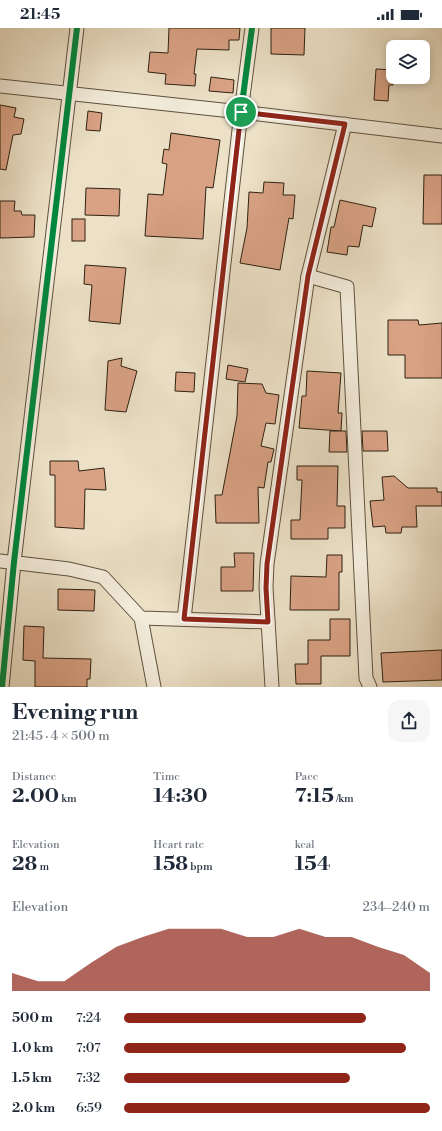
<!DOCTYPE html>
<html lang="en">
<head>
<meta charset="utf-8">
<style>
  :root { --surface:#fff; --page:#f6f6f7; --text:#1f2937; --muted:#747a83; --accent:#8f2418 }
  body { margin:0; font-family:"Libre Bodoni",serif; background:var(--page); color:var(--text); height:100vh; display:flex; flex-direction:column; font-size:15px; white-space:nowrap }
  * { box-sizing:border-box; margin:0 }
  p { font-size:13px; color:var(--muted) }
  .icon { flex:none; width:22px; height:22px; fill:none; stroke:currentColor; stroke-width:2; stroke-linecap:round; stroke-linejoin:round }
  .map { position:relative; height:659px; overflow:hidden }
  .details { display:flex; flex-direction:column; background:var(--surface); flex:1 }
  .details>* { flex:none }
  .controls { position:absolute; left:386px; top:12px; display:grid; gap:8px }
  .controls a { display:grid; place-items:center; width:44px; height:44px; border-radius:8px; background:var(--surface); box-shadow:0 2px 10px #0003; font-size:20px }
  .pin { position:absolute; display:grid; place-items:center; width:34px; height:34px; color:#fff; margin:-17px; border:2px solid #fff; border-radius:50%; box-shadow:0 1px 4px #0007 }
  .round { display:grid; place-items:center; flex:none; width:42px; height:42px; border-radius:12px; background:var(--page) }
  .head { display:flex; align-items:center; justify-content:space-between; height:68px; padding:0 12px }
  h1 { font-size:22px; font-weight:700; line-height:30px }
  .figures { display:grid; grid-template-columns:repeat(3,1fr); gap:6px; height:68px; padding:4px 12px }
  .figures div { display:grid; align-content:center }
  .figures b { font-size:20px; font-weight:700 }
  .figures small { font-size:11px; font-weight:400 }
  .figures p { font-size:11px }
  .chart { height:112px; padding:8px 12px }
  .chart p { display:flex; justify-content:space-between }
  .chart svg { width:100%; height:72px; margin-top:4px; fill:var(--accent); opacity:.7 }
  ul { padding:0 12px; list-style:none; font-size:13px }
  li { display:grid; grid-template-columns:64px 48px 1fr; align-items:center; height:30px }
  li i { height:10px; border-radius:5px; background:var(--accent) }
  .status { display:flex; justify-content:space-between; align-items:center; height:28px; padding:0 20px; background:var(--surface); direction:ltr }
  .status svg { height:11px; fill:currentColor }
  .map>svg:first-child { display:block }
  .building { fill:#d9a285; stroke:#2e2111 }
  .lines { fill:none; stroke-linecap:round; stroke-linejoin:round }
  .street-casing { stroke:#5e513e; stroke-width:15 }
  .street { stroke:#f3ecdb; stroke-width:13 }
  .cycleway-casing { stroke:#f3ecdb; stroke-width:8 }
  .cycleway { stroke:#00873e; stroke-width:6 }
  .route-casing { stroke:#fff; stroke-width:8 }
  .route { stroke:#8f2418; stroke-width:5 }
</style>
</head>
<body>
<div class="status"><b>21:45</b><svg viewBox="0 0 49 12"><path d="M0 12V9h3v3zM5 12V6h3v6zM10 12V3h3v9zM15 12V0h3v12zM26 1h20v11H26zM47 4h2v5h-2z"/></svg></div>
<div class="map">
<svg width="442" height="659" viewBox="0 0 442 659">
  <rect width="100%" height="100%" fill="#ece1c7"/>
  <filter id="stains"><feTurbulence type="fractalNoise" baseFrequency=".005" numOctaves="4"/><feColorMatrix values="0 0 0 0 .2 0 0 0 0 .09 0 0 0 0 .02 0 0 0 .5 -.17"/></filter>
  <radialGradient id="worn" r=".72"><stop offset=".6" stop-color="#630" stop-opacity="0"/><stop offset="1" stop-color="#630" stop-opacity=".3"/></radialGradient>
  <g class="building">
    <polygon points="169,0 240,0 239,12 229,12 229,22 197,21 194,46 196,46 195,58 165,56 166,46 148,44 150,24 168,25"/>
    <polygon points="271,0 305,0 304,27 271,26"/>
    <polygon points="376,41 393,42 393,57 389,57 388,73 374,72"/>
    <polygon points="211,49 234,52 233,65 209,63"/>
    <polygon points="0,77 16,80 14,89 24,91 21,106 13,107 6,142 0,141"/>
    <polygon points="88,83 102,85 100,103 86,102"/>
    <polygon points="171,105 220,112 213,160 206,159 203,211 145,208 148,166 163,167 167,136 162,135 164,121 169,122"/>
    <polygon points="424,147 442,147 442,196 423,196"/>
    <polygon points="264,154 284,155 283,167 295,167 293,191 289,190 280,242 240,235 247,200 249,164 263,165"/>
    <polygon points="86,160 120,161 119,188 85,187"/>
    <polygon points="340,172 376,180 372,199 363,197 359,219 348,218 347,227 327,224 331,199 334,199"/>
    <polygon points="0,173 15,173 14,183 21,183 22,187 35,187 34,209 0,210"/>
    <rect x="72" y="191" width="13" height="22"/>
    <polygon points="85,237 126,240 120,296 89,293 92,257 84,256"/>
    <polygon points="388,292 418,292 419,297 442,295 442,350 405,350 405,327 388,327"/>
    <polygon points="122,330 121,338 137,343 126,384 105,382 108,333"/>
    <polygon points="228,337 248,341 245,354 226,351"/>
    <polygon points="307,343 341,345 338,385 342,385 341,403 299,400 302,368 306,368"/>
    <polygon points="176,344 195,345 194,364 175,363"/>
    <polygon points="238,355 262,356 266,365 279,367 275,396 266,395 261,418 274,421 271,434 268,434 264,460 258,459 259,495 216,495 215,467 222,467 237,388"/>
    <polygon points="330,403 346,403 347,424 329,424"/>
    <polygon points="362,403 387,403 388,423 363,423"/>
    <polygon points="50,433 78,433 79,443 104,440 106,462 85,461 84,501 55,499 55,447 50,447"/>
    <polygon points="297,438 338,438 337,478 345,478 345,500 328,500 328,511 291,511 291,492 300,492 302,452 297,452"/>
    <polygon points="394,448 408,460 437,460 437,464 442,464 442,478 416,478 417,499 402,499 401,505 386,505 385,498 373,499 370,473 384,472 382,449"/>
    <polygon points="234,525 254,525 253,563 221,563 221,539 235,539"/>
    <polygon points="327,527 342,527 342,544 339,544 339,582 290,582 291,548 326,549"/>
    <polygon points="58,561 95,562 94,583 58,582"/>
    <polygon points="330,591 350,591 350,628 321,628 321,656 296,656 295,636 308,636 308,612 330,612"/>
    <polygon points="24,598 44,599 43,630 91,631 90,651 87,651 87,659 35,659 35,633 23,632"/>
    <polygon points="442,622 442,652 383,654 381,625"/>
  </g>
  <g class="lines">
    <g class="street-casing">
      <g id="street">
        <polyline points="0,58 241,84 442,108"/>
        <polyline points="308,248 347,259 366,650 370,659"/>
        <polyline points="0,533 69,541 103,549 141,590 268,594"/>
        <polyline points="141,590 154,659"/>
        <polyline points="184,591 241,84 252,0"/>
        <polyline points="2,659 14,534 77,0"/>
        <polyline points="272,659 266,559 267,536 308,248 345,96"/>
      </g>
    </g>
    <use href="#street" class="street"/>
    <g class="cycleway-casing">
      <g id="cycleway">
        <polyline points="184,591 241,84 252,0"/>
        <polyline points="2,659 14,534 77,0"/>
      </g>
    </g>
    <use href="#cycleway" class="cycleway"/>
  </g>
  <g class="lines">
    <g class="route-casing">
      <polygon id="route" points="241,84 345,96 308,248 267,536 266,560 268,594 184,591"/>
    </g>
    <use href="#route" class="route"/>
  </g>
  <rect width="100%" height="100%" filter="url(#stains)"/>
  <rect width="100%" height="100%" fill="url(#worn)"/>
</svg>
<div class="controls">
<a><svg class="icon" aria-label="layers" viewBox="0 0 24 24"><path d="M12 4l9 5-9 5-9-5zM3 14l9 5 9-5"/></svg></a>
</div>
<div class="pin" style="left:241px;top:84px;background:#1e9e55"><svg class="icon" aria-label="arrive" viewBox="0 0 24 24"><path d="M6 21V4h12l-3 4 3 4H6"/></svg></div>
</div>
<section class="details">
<div class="head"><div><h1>Evening run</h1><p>21:45 · 4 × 500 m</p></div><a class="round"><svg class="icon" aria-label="share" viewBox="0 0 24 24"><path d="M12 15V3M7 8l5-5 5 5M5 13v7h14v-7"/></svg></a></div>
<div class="figures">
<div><p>Distance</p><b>2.00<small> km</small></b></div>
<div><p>Time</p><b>14:30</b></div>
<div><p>Pace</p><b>7:15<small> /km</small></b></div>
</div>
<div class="figures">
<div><p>Elevation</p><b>28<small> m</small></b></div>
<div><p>Heart rate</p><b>158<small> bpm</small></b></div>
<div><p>kcal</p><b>154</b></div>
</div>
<div class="chart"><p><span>Elevation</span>234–240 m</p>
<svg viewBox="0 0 160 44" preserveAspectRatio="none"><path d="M0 44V33L10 38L20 38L30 27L40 17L50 11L60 6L70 6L80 6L90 11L100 11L110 6L120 11L130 11L140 17L150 22L160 33V44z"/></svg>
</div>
<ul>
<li><b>500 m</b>7:24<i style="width:79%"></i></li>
<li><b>1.0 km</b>7:07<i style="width:92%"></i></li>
<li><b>1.5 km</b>7:32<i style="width:74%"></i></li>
<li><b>2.0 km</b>6:59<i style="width:100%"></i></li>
</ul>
</section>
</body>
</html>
